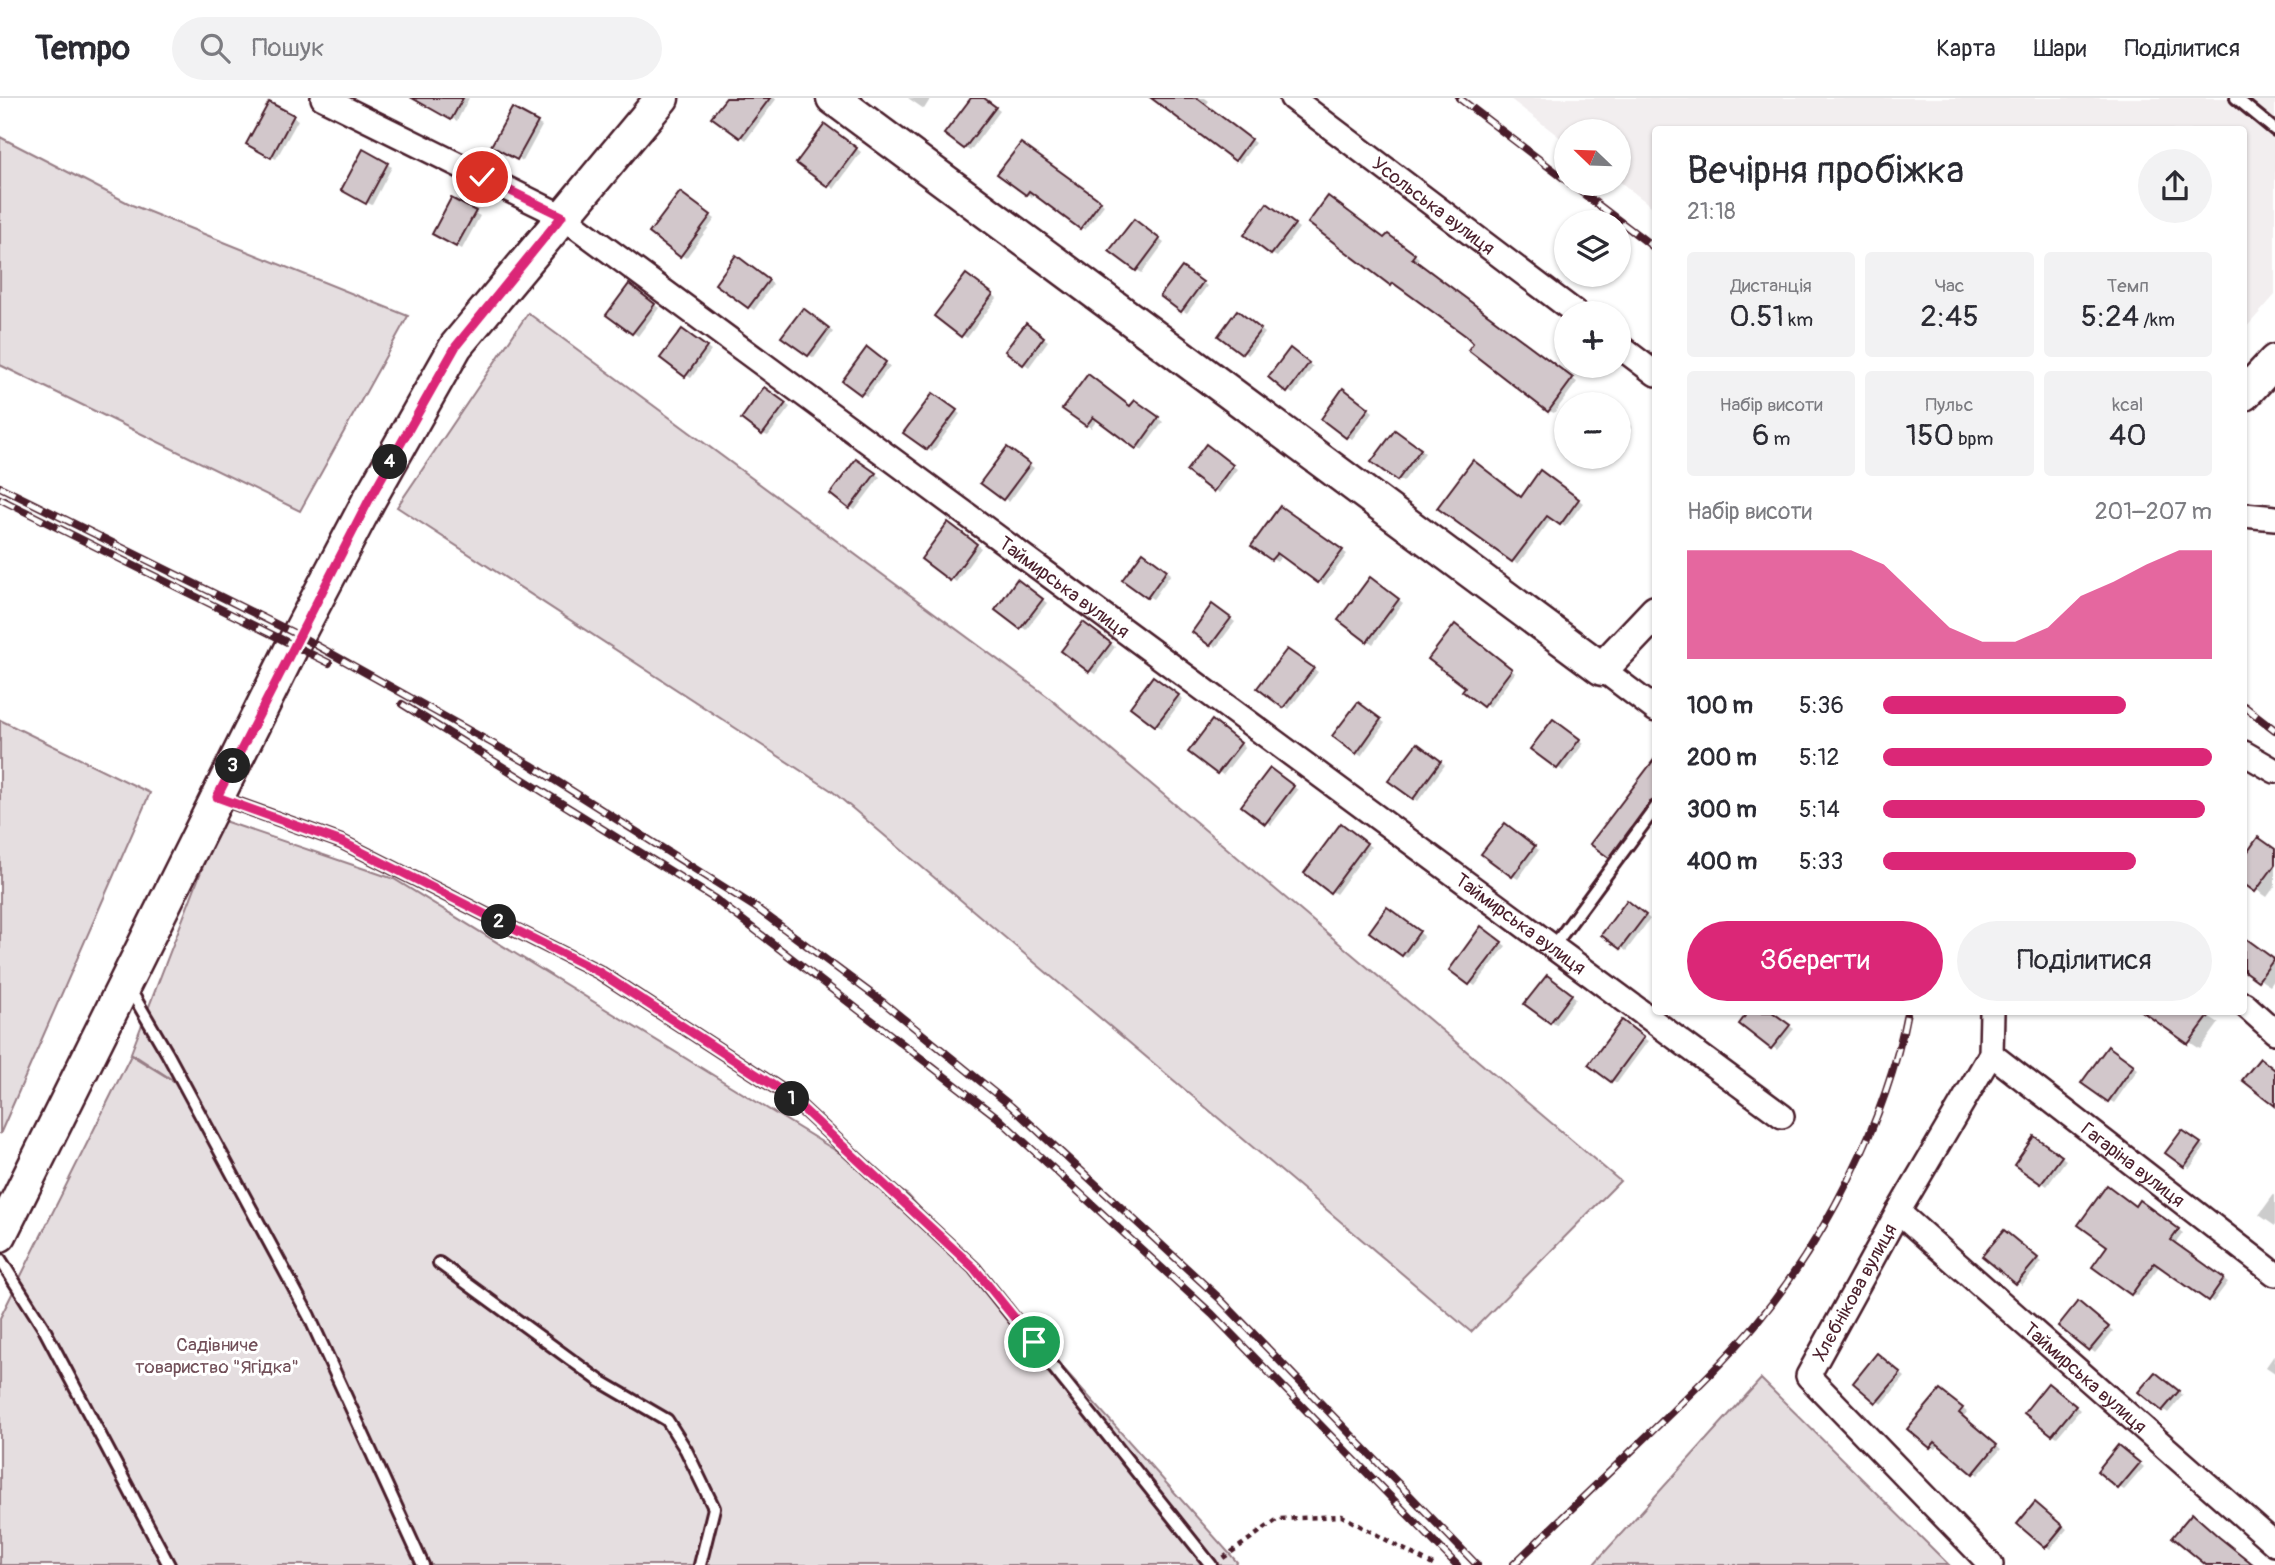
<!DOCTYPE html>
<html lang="uk">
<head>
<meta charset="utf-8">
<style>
  :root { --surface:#fff; --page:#f2f2f3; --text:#2b2b33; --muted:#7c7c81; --line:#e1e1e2; --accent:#db2777 }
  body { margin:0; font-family:Pangolin,sans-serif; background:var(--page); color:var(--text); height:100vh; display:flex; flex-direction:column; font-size:26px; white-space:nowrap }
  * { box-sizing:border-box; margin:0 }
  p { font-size:23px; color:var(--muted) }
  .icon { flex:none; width:38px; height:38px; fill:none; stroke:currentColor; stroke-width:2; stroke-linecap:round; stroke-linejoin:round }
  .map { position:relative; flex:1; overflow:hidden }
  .side { position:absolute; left:1652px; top:28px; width:595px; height:889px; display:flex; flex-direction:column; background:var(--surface); border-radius:7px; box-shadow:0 2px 5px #0004 }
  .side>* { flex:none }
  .needle { width:46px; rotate:293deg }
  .controls { position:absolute; left:1554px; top:21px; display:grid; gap:14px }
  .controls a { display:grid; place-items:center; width:77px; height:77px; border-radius:50%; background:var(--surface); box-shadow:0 2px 5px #0004; font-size:35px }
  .pin { position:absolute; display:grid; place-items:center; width:60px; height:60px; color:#fff; margin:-30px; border:4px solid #fff; border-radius:50%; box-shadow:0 2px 7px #0007 }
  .km { position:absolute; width:35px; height:35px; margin:-18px; border-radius:50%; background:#222; color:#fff; font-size:19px; line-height:35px; text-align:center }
  .round { display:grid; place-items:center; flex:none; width:74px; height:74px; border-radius:37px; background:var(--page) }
  .head { display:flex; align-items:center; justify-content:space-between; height:119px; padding:0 35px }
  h1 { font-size:38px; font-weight:600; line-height:52px }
  .metrics { display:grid; grid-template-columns:repeat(3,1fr); gap:10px; height:119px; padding:7px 35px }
  .metrics div { display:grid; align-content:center; border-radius:7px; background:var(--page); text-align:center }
  .metrics b { font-size:30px; font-weight:600 }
  .metrics small { font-size:19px; font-weight:400 }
  .metrics p { font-size:19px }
  .chart { height:196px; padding:14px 35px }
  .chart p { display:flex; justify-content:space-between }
  .chart svg { width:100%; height:126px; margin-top:7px; fill:var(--accent); opacity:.7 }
  .primary-button { display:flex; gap:14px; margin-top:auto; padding:14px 35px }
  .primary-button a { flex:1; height:80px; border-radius:42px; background:var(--accent); color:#fff; font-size:28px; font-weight:600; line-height:80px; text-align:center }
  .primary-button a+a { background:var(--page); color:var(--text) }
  ul { padding:0 35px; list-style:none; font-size:23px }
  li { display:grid; grid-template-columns:112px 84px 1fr; align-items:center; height:52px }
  li i { height:18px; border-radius:9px; background:var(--accent) }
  header { display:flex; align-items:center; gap:42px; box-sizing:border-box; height:98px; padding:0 35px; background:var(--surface); border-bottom:2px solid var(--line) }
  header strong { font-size:33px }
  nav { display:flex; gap:38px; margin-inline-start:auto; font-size:24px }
  .search { width:490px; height:63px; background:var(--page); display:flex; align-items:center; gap:18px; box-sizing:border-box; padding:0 24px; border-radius:38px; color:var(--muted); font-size:26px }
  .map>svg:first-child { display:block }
  .built { fill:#f2eeef }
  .green { fill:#e5dee0; stroke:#987e86; stroke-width:2 }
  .shadow { fill:#0003 }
  .building { fill:#d2c7cb; stroke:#4a1f2b; stroke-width:2 }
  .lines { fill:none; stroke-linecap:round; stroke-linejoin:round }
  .service-casing { stroke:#4a1f2b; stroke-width:16 }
  .minor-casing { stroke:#4a1f2b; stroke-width:28 }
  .secondary-casing { stroke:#4a1f2b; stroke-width:37 }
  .path { stroke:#4a1f2b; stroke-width:4.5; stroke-dasharray:5 5; stroke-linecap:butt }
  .service { stroke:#fff; stroke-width:10 }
  .minor { stroke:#fff; stroke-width:23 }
  .secondary { stroke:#fff; stroke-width:32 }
  .rail-casing { stroke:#4a1f2b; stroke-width:8 }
  .rail { stroke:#fff; stroke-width:5; stroke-dasharray:16; stroke-linecap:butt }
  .route-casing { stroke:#fff; stroke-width:14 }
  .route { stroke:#db2777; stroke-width:9 }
  .labels { text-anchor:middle; stroke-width:6; stroke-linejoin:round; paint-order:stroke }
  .street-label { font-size:19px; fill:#4a1f2b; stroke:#fff }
  .park-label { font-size:19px; fill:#714f58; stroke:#fff }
</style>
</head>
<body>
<header>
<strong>Tempo</strong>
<div class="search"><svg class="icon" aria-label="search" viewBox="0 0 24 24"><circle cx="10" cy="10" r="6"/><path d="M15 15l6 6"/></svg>Пошук</div>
<nav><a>Карта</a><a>Шари</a><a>Поділитися</a></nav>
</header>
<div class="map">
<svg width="2275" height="1467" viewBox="0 0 2275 1467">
  <rect width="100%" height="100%" fill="#fff"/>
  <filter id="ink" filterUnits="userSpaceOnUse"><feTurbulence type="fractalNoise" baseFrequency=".0143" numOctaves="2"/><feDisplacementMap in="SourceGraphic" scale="14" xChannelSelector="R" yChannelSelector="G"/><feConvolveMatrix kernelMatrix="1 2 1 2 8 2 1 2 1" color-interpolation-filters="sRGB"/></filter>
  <g filter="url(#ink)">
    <polygon class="built" points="1509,0 2275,0 2275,197 2244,232 2244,32 1656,32 1655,111 1619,83 1619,33 1566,33 1566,44"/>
    <g class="green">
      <polygon points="0,39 132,107 408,218 300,413 0,267"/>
      <polygon points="528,215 1047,598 1620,1083 1471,1234 832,693 397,409"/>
      <polygon points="0,622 150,695 0,1036"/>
      <polygon points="221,722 394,781 908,1097 1237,1464 1235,1467 0,1467 0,1220 131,957 196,997 131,955"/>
      <polygon points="1761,1281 1949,1467 1593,1467"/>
    </g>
    <g class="shadow">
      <polygon points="432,0 469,0 457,23 428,7"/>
      <polygon points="728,0 777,0 746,42 714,19"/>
      <polygon points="908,0 931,0 924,11"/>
      <polygon points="973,0 983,0 1000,13 970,53 965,50"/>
      <polygon points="1156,0 1205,0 1209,3 1205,8 1255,45 1240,65"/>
      <polygon points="270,6 298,22 276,61 248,46"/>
      <polygon points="512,12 542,28 523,63 493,47"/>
      <polygon points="831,31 861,54 834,91 799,65"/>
      <polygon points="1026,50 1104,107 1085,132 1035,95 1032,99 1027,96"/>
      <polygon points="364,54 392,69 372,107 343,92"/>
      <polygon points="685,99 715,121 686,160 681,157"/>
      <polygon points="452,102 480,118 462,151 434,136"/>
      <polygon points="1273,110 1299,130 1277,159 1272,156"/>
      <polygon points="1310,125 1385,142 1393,141 1419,160 1416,164 1577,284 1554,315 1549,313 1475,245"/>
      <polygon points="1139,126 1164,145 1142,175 1137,172"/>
      <polygon points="742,162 773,186 754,212 749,209"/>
      <polygon points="1188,174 1207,188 1187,215 1182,212"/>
      <polygon points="972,181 997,200 967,240 962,237"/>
      <polygon points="634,191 659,210 638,238 608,216"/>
      <polygon points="808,215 833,234 814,260 809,257"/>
      <polygon points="1242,217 1265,235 1248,257 1243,254"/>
      <polygon points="1031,230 1048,243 1029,269 1007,253"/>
      <polygon points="688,236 711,253 691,280 686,277"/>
      <polygon points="872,255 890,268 867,298 862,296"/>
      <polygon points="1295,255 1313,269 1293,296 1288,293"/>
      <polygon points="770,294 790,309 768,338 763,336"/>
      <polygon points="1349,296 1373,314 1352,341 1323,320"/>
      <polygon points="939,300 960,316 932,354 928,351"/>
      <polygon points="1140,307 1163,324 1142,352 1098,321 1091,330 1064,310 1131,310"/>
      <polygon points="1619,318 1632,329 1619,347"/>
      <polygon points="1401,337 1425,355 1403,384 1398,381"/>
      <polygon points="1211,351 1237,371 1219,395 1214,392"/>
      <polygon points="1012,354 1034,370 1009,404 983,384"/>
      <polygon points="862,366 880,379 855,412 850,409"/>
      <polygon points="1546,377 1583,405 1565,429 1552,420 1518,466 1440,410 1522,400"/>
      <polygon points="1286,413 1347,456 1324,487 1282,457 1277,464 1272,461"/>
      <polygon points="954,429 981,450 956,484 924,461"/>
      <polygon points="1148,459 1171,476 1153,501 1148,498"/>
      <polygon points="1376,484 1403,505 1373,546 1340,522"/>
      <polygon points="1023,487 1047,505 1026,532 997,511"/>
      <polygon points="1218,511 1235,524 1216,549 1194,533"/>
      <polygon points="1089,529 1115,549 1095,576 1090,573"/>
      <polygon points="1460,531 1515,575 1489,610 1467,589"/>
      <polygon points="1293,556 1318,574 1289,611 1260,590"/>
      <polygon points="1159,583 1183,601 1161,630 1132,609"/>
      <polygon points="1364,609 1385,625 1361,658 1356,655"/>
      <polygon points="1558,626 1584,645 1563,673 1533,651"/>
      <polygon points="1217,628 1245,649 1223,677 1191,654"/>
      <polygon points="1422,650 1445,667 1418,703 1413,700"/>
      <polygon points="1656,662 1656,706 1614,762 1610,759"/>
      <polygon points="1275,675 1298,692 1271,727 1244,708"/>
      <polygon points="1346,730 1371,749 1336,796 1331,793"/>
      <polygon points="1510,730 1539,752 1518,781 1513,778"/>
      <polygon points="2259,741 2275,751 2275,788 2267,799 2244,783 2244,762"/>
      <polygon points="1633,807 1650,821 1626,853 1604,836"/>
      <polygon points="1393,814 1424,838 1407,860 1403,857"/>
      <polygon points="1487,834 1506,848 1475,888 1451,871"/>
      <polygon points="2244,840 2275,862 2275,881 2270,888 2244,871"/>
      <polygon points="1552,882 1576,900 1556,927 1551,924"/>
      <polygon points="1750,914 1771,914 1794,931 1777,952 1741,926"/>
      <polygon points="2163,914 2202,914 2219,925 2200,951 2157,922"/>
      <polygon points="1627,928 1648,943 1617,985 1612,982"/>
      <polygon points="2113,953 2138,971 2114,1005 2109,1002"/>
      <polygon points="2188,1037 2205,1049 2190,1070 2185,1068"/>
      <polygon points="2040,1043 2066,1062 2047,1088 2016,1066"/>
      <polygon points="2275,1095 2275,1128 2259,1117"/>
      <polygon points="2145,1107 2183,1135 2175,1146 2228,1184 2213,1204 2160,1167 2137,1198 2132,1196 2109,1147 2136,1109"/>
      <polygon points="2009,1137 2042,1164 2022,1187 2017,1184"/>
      <polygon points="2084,1208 2113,1233 2095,1255 2060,1227"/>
      <polygon points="2275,1256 2275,1275 2266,1269"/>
      <polygon points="1882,1260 1905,1279 1882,1306 1877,1303"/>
      <polygon points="2161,1279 2183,1297 2168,1315 2141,1294"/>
      <polygon points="2054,1290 2080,1312 2057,1339 2053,1336"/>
      <polygon points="1945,1297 1967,1314 1963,1319 2001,1351 1978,1377 1940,1346 1936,1351 1931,1348"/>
      <polygon points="2123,1352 2144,1369 2124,1392 2119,1389"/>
      <polygon points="2040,1409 2067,1431 2050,1451 2046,1448"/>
    </g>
    <g class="building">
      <polygon points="412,0 463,0 451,22"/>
      <polygon points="726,0 770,0 740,40 711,19"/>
      <polygon points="971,0 984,0 996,9 964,51 944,36"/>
      <polygon points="1151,0 1197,0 1251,41 1235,63"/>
      <polygon points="269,4 294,17 271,60 246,46"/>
      <polygon points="512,10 538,24 517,62 491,48"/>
      <polygon points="825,26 857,50 828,89 796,65"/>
      <polygon points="1021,45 1101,103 1080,131 1029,93 1026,97 997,76"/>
      <polygon points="363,51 388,65 366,106 341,92"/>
      <polygon points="680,94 711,117 680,159 649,135"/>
      <polygon points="1328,98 1384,140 1388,136 1415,156 1412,160 1573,280 1548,314 1468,252 1473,245 1466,238 1393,185 1391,188 1308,125"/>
      <polygon points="451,100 476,113 456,149 432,136"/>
      <polygon points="1267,105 1295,126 1271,157 1244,137"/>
      <polygon points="1134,121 1160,141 1136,173 1109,153"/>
      <polygon points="736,157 769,182 748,210 715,186"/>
      <polygon points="1182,169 1203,184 1181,214 1160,198"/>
      <polygon points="966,176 993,196 961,239 934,218"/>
      <polygon points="629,186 655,206 632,236 606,217"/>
      <polygon points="803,210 829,230 808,258 781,239"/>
      <polygon points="1237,212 1261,231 1242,256 1218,238"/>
      <polygon points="1026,225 1044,239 1023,267 1005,253"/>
      <polygon points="682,231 707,249 685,279 660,260"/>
      <polygon points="867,249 886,264 861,297 842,283"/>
      <polygon points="1290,250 1309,265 1287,295 1268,279"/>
      <polygon points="1088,276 1130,308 1135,302 1159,319 1136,351 1093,319 1086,328 1062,311"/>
      <polygon points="764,289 786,305 762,337 741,321"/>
      <polygon points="1343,290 1369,310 1346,340 1321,321"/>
      <polygon points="933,295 957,312 927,352 903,335"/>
      <polygon points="1395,332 1421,351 1397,383 1371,364"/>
      <polygon points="1206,346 1233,367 1213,394 1186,373"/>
      <polygon points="1007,349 1030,366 1003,402 980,385"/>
      <polygon points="856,361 876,375 849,411 830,396"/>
      <polygon points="1473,362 1521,399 1540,372 1579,401 1560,427 1547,418 1512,464 1437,410"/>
      <polygon points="1280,408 1343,452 1318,485 1277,455 1271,462 1251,448"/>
      <polygon points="948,424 977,446 950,483 921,461"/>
      <polygon points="1143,454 1167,472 1147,500 1122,482"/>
      <polygon points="1370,479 1399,501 1367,544 1338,522"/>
      <polygon points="1017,481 1043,501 1020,531 995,512"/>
      <polygon points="1212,506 1231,520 1210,548 1192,534"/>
      <polygon points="1083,524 1111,545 1089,574 1061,553"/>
      <polygon points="1455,526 1512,571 1483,609 1462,593 1465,589 1428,561"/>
      <polygon points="1287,551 1314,570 1283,610 1257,590"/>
      <polygon points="1153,578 1179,597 1155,628 1130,609"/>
      <polygon points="1358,604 1381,621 1356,656 1332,638"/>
      <polygon points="1553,621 1580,641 1557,671 1530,651"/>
      <polygon points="1212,622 1241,645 1217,676 1188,654"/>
      <polygon points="1417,645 1441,663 1413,701 1388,683"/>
      <polygon points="1656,659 1656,701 1650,704 1609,760 1590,746"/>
      <polygon points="1270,670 1294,688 1265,726 1241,708"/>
      <polygon points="1341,725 1367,745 1330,795 1304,775"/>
      <polygon points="1505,725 1535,748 1512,779 1481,756"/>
      <polygon points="2258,739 2275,751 2275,767 2255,794 2244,786 2244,759"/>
      <polygon points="1627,802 1646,817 1620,851 1601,837"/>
      <polygon points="1387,809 1420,833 1402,858 1369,834"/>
      <polygon points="1481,828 1502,844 1469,887 1449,872"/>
      <polygon points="2244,839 2274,861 2258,883 2244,873"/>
      <polygon points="1547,877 1572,896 1550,925 1524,906"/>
      <polygon points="1748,914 1772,914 1790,927 1771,951 1739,926"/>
      <polygon points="2143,914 2212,914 2188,946"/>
      <polygon points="1622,922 1644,939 1611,984 1588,967"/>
      <polygon points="2108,948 2134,967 2108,1004 2081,985"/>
      <polygon points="2260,960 2275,972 2275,1008 2242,982"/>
      <polygon points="2182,1032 2201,1045 2184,1069 2165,1055"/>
      <polygon points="2034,1038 2062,1058 2041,1086 2014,1067"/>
      <polygon points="2107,1087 2135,1108 2139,1102 2179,1131 2171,1142 2224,1180 2208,1203 2154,1165 2131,1197 2092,1169 2107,1148 2078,1127"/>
      <polygon points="2004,1132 2038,1160 2016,1186 1982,1158"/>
      <polygon points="2078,1203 2109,1229 2089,1253 2058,1228"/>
      <polygon points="1877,1255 1901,1275 1876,1305 1853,1285"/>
      <polygon points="2155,1274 2179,1293 2162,1313 2138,1294"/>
      <polygon points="2048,1285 2076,1308 2052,1337 2024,1315"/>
      <polygon points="1940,1292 1963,1310 1959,1315 1997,1347 1973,1376 1935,1344 1930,1350 1907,1331"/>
      <polygon points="2118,1347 2140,1365 2118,1391 2097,1373"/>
      <polygon points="2035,1404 2063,1428 2045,1450 2017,1426"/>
      <polygon points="2192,1415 2219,1439 2254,1467 2206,1467 2172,1439"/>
    </g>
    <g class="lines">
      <g class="service-casing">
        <g id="service">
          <polyline points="2236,0 2275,32"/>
          <polyline points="220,700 342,744 599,874 788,997 974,1170 1211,1467"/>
          <polyline points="1553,849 1656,709"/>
          <polyline points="129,890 167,955 309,1218 423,1467"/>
          <polyline points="0,1161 43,1229 169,1467"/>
          <polyline points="439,1165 600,1283 667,1322 686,1352 714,1410 700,1467"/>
        </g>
      </g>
      <g class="minor-casing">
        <g id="minor">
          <path id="s1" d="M323 0 562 118 1782 1018"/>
          <path id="s2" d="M1292 0 1576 215"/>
          <polyline points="1619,248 1656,276"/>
          <polyline points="2244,417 2275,420"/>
          <polyline points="1602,571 1656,612"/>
          <polyline points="2244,655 2275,673"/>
          <polyline points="2244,906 2275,934"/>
          <path id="s3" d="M1991 956 2275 1176"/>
          <path id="s4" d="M1898 1114 2275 1446"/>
          <path id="s5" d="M1991 1467 1808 1278 1898 1114 1991 956 1992 914"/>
        </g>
      </g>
      <g class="secondary-casing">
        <g id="secondary">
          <polyline points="833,0 1602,571 1656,514"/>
          <polyline points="2244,296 2275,263"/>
          <polyline points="0,1137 298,537 369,402 456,248 662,0"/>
        </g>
      </g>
      <polyline class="path" points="1223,1460 1278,1421 1342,1418 1433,1467"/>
      <use href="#service" class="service"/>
      <use href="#minor" class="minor"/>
      <use href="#secondary" class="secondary"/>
      <g class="rail-casing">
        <g id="rail">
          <polyline points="1459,0 1566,82"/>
          <polyline points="1571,86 1656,151"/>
          <polyline points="0,389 298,537 531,667 755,809 884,905 1011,1008 1219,1200 1477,1467"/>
          <polyline points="0,401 329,565"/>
          <polyline points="402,606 715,801 997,1019 1212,1216 1457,1467"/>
          <polyline points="2244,608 2275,632"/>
          <path d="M1513 1467C1558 1424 1602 1381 1647 1338 1684 1302 1722 1266 1755 1227 1825 1142 1887 1022 1907 914"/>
        </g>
      </g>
      <use href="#rail" class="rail"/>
    </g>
  </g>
  <g class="lines" filter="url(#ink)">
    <g class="route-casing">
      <polyline id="route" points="482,79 562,118 456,248 369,402 217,699 342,744 599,874 788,997 974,1170 1034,1244"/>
    </g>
    <use href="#route" class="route"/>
  </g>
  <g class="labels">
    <g class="street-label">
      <text dy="7" stroke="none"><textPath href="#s2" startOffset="178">Усольська вулиця</textPath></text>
      <text dy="7" stroke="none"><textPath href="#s1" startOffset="891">Таймирська вулиця</textPath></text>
      <text dy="7" stroke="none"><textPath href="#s1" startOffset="1458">Таймирська вулиця</textPath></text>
      <text dy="7" stroke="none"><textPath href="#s3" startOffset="180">Гагаріна вулиця</textPath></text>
      <text dy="7" stroke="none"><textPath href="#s5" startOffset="359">Хлєбнікова вулиця</textPath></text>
      <text dy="7" stroke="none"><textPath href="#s4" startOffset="250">Таймирська вулиця</textPath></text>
    </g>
    <g class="park-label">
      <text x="217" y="1253">Садівниче<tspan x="217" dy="22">товариство "Ягідка"</tspan></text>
    </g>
  </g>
</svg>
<div class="controls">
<a><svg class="needle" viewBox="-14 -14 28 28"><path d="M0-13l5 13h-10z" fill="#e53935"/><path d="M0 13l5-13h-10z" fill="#7c7c81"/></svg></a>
<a><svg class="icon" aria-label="layers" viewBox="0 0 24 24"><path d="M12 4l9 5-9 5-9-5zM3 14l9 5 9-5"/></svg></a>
<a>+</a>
<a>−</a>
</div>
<div class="pin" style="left:1034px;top:1244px;background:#1e9e55"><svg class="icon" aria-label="arrive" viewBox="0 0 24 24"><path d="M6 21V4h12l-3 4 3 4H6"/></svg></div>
<div class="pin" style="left:482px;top:79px;background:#d93025"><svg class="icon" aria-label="check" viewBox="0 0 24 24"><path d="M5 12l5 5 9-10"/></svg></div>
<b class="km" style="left:792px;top:1001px">1</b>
<b class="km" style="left:499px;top:824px">2</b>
<b class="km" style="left:233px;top:668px">3</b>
<b class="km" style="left:390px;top:364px">4</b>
<section class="side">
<div class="head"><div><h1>Вечірня пробіжка</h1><p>21:18</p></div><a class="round"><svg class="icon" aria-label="share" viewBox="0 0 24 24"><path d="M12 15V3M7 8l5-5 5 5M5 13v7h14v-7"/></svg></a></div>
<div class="metrics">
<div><p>Дистанція</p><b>0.51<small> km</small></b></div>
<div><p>Час</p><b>2:45</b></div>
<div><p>Темп</p><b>5:24<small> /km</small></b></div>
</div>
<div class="metrics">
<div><p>Набір висоти</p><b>6<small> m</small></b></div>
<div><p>Пульс</p><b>150<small> bpm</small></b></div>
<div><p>kcal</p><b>40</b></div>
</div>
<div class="chart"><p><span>Набір висоти</span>201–207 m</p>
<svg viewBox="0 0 160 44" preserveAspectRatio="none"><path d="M0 44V6L10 6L20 6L30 6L40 6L50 6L60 11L70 22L80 33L90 38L100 38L110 33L120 22L130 17L140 11L150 6L160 6V44z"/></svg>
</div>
<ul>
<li><b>100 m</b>5:36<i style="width:74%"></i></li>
<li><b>200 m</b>5:12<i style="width:100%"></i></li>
<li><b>300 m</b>5:14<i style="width:98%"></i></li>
<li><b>400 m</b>5:33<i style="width:77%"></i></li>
</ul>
<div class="primary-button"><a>Зберегти</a><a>Поділитися</a></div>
</section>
</div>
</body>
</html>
